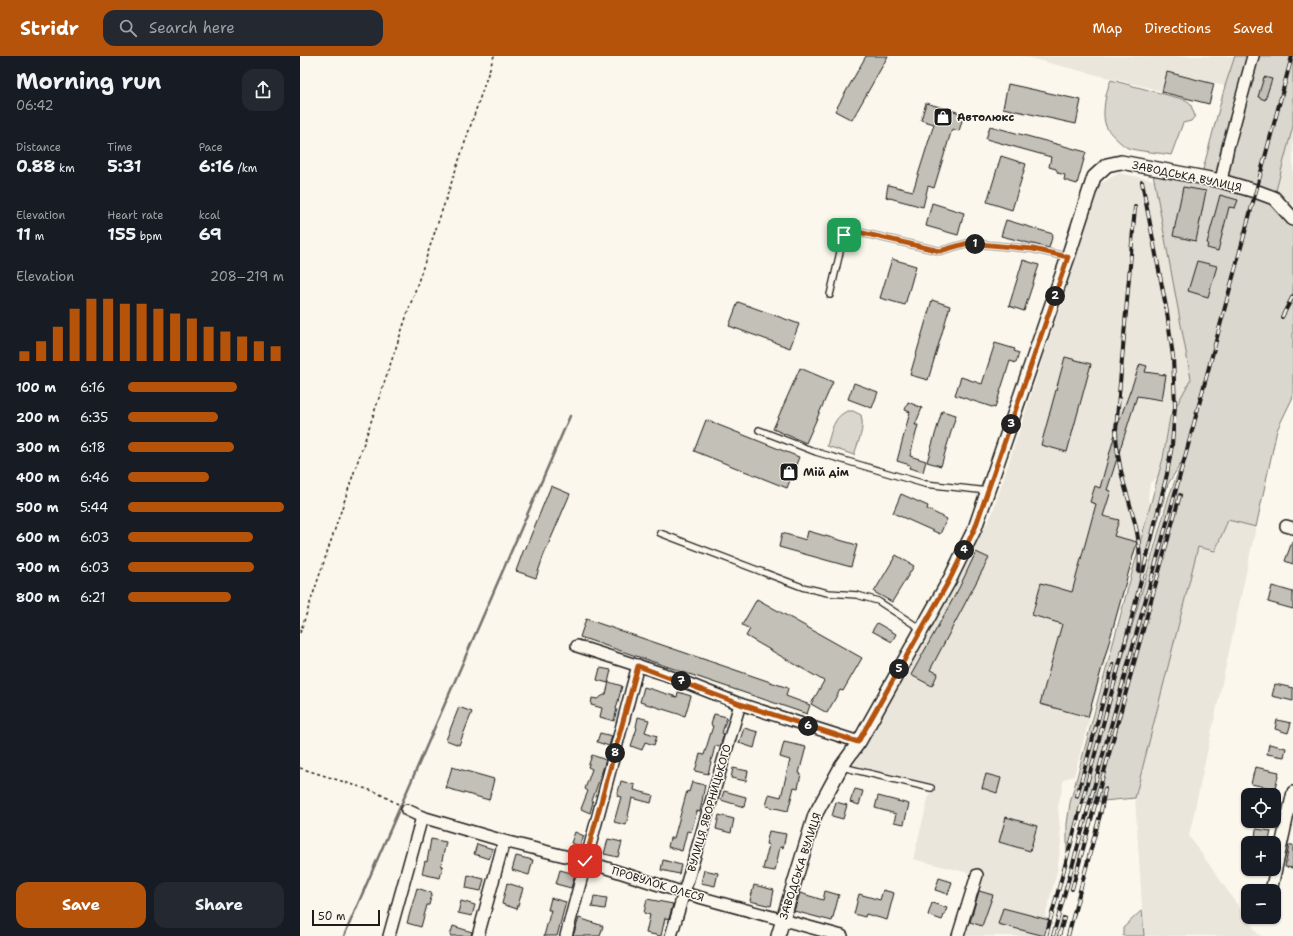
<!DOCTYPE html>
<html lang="en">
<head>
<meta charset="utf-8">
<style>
  :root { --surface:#171b24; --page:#242831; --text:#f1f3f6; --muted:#9ea1a6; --accent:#b45309 }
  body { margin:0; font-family:"Shantell Sans",sans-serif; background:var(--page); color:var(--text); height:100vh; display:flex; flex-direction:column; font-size:15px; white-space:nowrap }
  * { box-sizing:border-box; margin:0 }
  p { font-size:13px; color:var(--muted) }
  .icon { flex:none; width:22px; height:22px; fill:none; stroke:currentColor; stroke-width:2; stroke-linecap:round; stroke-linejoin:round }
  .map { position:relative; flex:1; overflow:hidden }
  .panel { display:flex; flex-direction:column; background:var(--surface); width:300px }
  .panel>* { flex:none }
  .controls { position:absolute; left:941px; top:732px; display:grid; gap:8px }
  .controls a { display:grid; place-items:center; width:40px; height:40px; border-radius:8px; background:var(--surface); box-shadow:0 1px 3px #0004; font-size:20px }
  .scale { position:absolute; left:12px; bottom:10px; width:68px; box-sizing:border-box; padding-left:4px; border:2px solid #1c1c1c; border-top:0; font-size:11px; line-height:14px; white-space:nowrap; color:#1c1c1c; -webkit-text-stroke:3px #fbf7ec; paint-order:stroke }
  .pin { position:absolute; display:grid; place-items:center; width:34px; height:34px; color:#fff; margin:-17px; border-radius:8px; box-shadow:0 2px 6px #0006 }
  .km { position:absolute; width:20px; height:20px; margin:-10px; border-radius:50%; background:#222; color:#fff; font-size:11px; line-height:20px; text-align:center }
  .round { display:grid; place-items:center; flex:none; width:42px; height:42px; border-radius:12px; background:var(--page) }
  .head { display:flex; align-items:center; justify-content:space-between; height:68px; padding:0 16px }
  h1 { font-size:22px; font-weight:700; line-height:30px }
  .stats { display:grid; grid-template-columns:repeat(3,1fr); gap:6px; height:68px; padding:4px 16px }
  .stats div { display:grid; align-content:center }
  .stats b { font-size:17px; font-weight:700 }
  .stats small { font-size:11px; font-weight:400 }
  .stats p { font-size:11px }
  .chart { height:112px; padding:8px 16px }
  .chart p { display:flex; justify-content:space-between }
  .chart svg { width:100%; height:72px; margin-top:4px; stroke:var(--accent); stroke-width:6 }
  .primary-button { display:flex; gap:8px; margin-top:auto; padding:8px 16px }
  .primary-button a { flex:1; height:46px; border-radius:12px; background:var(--accent); color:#fff; font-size:16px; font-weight:700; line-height:46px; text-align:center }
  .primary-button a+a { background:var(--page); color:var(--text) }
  ul { padding:0 16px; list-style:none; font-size:13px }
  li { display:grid; grid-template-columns:64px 48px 1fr; align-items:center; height:30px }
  li i { height:10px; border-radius:5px; background:var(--accent) }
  header { display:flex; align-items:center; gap:24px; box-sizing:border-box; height:56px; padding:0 20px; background:var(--accent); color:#fff }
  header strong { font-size:19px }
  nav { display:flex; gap:22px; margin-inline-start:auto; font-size:14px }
  .search { width:280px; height:36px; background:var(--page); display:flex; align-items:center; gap:10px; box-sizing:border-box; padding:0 14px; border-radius:12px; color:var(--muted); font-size:15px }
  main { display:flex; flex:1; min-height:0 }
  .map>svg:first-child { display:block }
  .built { fill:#eae6dc }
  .green { fill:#dad7ce; stroke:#7b7a75; fill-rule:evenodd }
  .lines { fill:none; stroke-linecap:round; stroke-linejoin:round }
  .stream { stroke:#74726e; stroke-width:2.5 }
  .building { fill:#c3c0b8; stroke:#1c1c1c }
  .service-casing { stroke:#1c1c1c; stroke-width:8 }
  .minor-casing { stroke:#1c1c1c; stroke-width:14 }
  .tertiary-casing { stroke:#1c1c1c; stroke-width:16 }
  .path { stroke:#1c1c1c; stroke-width:1.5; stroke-dasharray:3 3; stroke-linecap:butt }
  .service { stroke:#fbf7ec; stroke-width:5.5 }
  .minor { stroke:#fbf7ec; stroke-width:11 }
  .tertiary { stroke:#fbf7ec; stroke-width:13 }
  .rail-casing { stroke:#1c1c1c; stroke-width:4 }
  .rail { stroke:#fbf7ec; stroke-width:2.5; stroke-dasharray:8; stroke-linecap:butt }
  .route-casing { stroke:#fff; stroke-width:8 }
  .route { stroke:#b45309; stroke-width:5 }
  .labels { text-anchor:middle; stroke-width:3; stroke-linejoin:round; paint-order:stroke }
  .poi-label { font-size:11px; font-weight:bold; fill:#1c1c1c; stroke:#fbf7ec; text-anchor:start }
  .street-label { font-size:11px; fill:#1c1c1c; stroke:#fbf7ec }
</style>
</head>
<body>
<header>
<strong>Stridr</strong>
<div class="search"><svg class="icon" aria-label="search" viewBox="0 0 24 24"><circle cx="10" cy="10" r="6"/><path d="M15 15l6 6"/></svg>Search here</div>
<nav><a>Map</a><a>Directions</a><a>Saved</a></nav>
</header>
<main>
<section class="panel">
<div class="head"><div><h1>Morning run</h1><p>06:42</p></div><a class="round"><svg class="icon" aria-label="share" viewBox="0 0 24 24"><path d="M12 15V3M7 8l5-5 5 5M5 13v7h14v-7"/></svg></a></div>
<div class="stats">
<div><p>Distance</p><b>0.88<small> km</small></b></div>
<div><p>Time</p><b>5:31</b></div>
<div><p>Pace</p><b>6:16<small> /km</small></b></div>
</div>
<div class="stats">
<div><p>Elevation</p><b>11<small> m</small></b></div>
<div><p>Heart rate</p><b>155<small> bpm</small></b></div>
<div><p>kcal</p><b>69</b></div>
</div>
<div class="chart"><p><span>Elevation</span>208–219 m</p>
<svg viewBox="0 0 160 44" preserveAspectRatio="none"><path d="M5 44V38M15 44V32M25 44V23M35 44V12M45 44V6M55 44V6M65 44V9M75 44V9M85 44V12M95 44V15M105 44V18M115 44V23M125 44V26M135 44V29M145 44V32M155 44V35"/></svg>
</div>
<ul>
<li><b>100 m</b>6:16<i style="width:70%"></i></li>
<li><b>200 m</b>6:35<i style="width:58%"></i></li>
<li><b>300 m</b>6:18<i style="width:68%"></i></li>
<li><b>400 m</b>6:46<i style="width:52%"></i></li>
<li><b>500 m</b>5:44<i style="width:100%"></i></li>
<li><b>600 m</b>6:03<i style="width:80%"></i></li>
<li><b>700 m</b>6:03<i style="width:81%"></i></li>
<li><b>800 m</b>6:21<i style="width:66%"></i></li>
</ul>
<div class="primary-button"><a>Save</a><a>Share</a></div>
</section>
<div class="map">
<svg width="993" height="880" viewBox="0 0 993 880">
  <rect width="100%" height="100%" fill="#fbf7ec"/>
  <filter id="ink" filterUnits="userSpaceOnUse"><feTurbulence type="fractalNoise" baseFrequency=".025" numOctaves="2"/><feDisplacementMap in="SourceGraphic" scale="8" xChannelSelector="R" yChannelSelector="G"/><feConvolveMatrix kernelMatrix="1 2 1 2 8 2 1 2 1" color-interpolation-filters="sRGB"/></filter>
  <g filter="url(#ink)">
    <g class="built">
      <polygon points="721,0 935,0 925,30 867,16 862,35"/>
      <polygon points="993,70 993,163 974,142"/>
      <polygon points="819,117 854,124 891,323 870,361 858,421 850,427 848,441 850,451 843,481 838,483 774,720 764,723 758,751 761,785 757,815 740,880 658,880 677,819 613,803 631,732 552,713 692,458 800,128"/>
      <polygon points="993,339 992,343 977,374 889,780 958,878 962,880 844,880 835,742 898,491 928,464"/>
    </g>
    <g class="green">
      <path d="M935 0H993V70L974 142 993 163V339L992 343 977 374 956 471 928 464 915 495 898 491 835 742 782 747 767 796V768L770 747 863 402 870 361 891 323 852 112 901 121 925 30ZM883 404 869 440 794 704 868 428Z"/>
      <path d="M811 24 886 44 890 47 895 60 891 65 883 67 871 99C862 97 836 95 828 92 822 89 808 76 806 70 801 59 806 34 811 24Z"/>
      <path d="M548 355H553L561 359C565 373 558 386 554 399L527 390C531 377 533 360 548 355Z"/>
      <polygon points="842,854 844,880 823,880 823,872"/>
    </g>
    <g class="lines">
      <polyline class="stream" points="44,880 270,360"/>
    </g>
    <g class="building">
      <polygon points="566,0 588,0 552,64 535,55"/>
      <polygon points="867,16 914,28 909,48 862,36"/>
      <polygon points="964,21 972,23 965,44 958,41"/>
      <polygon points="708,28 781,44 776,68 703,52"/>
      <polygon points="626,47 664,58 659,75 652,73 634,132 628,130 623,151 586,141 588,129 613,135 634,68 621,64"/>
      <polygon points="690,70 786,96 777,128 764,124 765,119 758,117 756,113 749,111 751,101 686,83"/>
      <polygon points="701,100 726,108 712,154 687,146"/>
      <polygon points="883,131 906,135 896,185 873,180"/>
      <polygon points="920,139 938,144 935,152 929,151 918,195 907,192 908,187 907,187"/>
      <polygon points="632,147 664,157 658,179 626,170"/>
      <polygon points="706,164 753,178 749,192 701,180"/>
      <polygon points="592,203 616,210 605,249 580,242"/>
      <polygon points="723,204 739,209 724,255 709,250"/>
      <polygon points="897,205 917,210 908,241 888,235"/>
      <polygon points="632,244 650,250 628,324 610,319"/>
      <polygon points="438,246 499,268 490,292 429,270"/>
      <polygon points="695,287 715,293 714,295 719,297 716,307 710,305 695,352 655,339 661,321 682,328"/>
      <polygon points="765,301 791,308 767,396 741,389"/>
      <polygon points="840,308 847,310 845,316 866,319 862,344 837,340 807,434 811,435 803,460 819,464 814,480 837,486 788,661 740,648 762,568 732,559 741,527 772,536 796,448 790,446 795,430 800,432 816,374"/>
      <polygon points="500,312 533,326 506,387 473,373"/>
      <polygon points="554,327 578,336 572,352 548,343"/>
      <polygon points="608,346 622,352 615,369 618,369 610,400 626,405 623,416 609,412 610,409 597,405 610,356 605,354"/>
      <polygon points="642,355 656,359 641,410 627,406"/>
      <polygon points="406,364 499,401 487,432 394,395"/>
      <polygon points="251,430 270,438 243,501 236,522 216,515 224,493 225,494"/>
      <polygon points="601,438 628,450 627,453 647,463 640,478 593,457"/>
      <polygon points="508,475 557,489 551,511 479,491 482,477 506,484"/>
      <polygon points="992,486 993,486 993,508 985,505"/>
      <polygon points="676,496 689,502 630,614 638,617 632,630 611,619 659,532"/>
      <polygon points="596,499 614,510 592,546 574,536"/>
      <polygon points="972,530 993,536 993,553 968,546"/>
      <polygon points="457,543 562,602 543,635 540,634 527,657 511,648 524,625 446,580 450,573 442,569"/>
      <polygon points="286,563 488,632 486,640 510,649 507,658 280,581"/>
      <polygon points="577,567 596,578 592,586 572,575"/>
      <polygon points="300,612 311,614 308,627 297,624"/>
      <polygon points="309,626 322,630 316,653 317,653 314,665 300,661 302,652 291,649 292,642 297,643 306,638"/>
      <polygon points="975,628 993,632 993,645 972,640"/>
      <polygon points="344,631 377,641 378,636 391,640 385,660 340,646"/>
      <polygon points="159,651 172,656 159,689 146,684"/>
      <polygon points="414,658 427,661 422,677 424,678 420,691 415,690 408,718 395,715 400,698 404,699 413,670 411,669"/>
      <polygon points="338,661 349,664 345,676 357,680 354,689 345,686 342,694 331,690 337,672 336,671"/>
      <polygon points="977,664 991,667 988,677 975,673"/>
      <polygon points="444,672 458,676 454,692 439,687"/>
      <polygon points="300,677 312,680 309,690 297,686"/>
      <polygon points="484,686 506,691 499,717 501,718 498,732 494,731 488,755 466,750 469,738 481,741 490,704 480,701"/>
      <polygon points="969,688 986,692 984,701 967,698"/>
      <polygon points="292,699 306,704 292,745 293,746 290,757 281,753 288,735 285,733 292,713 288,711"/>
      <polygon points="152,711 194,723 189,744 146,732"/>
      <polygon points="955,711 979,716 975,733 951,728"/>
      <polygon points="433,712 448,715 446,725 431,722"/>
      <polygon points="686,718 701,722 697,737 682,732"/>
      <polygon points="321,725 335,729 334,734 353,739 351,747 332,742 326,769 314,766 321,741 317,740"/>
      <polygon points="392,726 405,729 400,756 397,755 391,776 387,775 382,795 368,791 370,782 374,782 387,735 389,736"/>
      <polygon points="555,733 563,735 559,749 550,746"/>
      <polygon points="424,735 446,741 444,751 421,744"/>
      <polygon points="578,740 609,748 604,768 594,766 596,758 575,752"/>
      <polygon points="536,746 547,749 543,763 532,760"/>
      <polygon points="419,759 434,763 431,777 416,773"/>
      <polygon points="706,761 737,770 730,795 699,786"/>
      <polygon points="956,773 971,775 969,785 955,782"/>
      <polygon points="469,775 486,778 483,792 480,791 475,815 463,813 469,789 466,788"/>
      <polygon points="275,776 284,780 280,790 271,787"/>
      <polygon points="131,783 146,786 141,809 143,810 140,822 122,818 125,805 127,806"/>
      <polygon points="308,783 322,786 318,801 304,798"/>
      <polygon points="177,788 193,793 189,803 174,798"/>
      <polygon points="989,789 993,789 993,812 985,811"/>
      <polygon points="216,800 233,804 229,819 212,814"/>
      <polygon points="363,804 381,809 379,818 361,814"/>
      <polygon points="260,814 275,818 271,832 256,828"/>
      <polygon points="404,814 418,817 415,830 401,827"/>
      <polygon points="168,819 184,823 181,835 166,832"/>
      <polygon points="639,822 652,826 648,838 635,834"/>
      <polygon points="207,827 223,832 217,853 202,848"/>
      <polygon points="454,829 474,834 471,850 450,845"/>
      <polygon points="117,832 132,837 129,849 127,849 121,871 107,867"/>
      <polygon points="583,834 594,837 587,864 566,858 565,861 554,858 559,838 580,844"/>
      <polygon points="525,835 539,839 532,865 494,855 500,837 523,844"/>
      <polygon points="679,835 693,839 682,870 670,866"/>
      <polygon points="294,840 307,842 305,853 292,851"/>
      <polygon points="251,842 266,846 257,880 244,880 251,854 248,854"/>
      <polygon points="347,843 373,848 369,863 365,862 361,880 346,877 350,859 344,857"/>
      <polygon points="161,845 175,849 172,860 158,857"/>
      <polygon points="632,847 647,852 642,864 628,859"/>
      <polygon points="703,852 749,864 745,880 698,868"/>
      <polygon points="279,862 303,870 300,880 273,880"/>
      <polygon points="153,870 172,876 171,880 150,880"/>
    </g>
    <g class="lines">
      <g class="service-casing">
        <g id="service">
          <polyline points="530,239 544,179 547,176 554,175 640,195 668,187 733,193 768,201"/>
          <polyline points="459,374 516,396 625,428 688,435"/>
          <polyline points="360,477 502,531 528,537 557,539 578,545 621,573"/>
          <polyline points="542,711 631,732"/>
        </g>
      </g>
      <g class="minor-casing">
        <g id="minor">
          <polyline points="921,125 928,91 953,0"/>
          <polyline points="986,470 993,472"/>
          <polyline points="277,590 364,618 440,648 559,686"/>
          <polyline points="107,754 122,761 204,785 285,805 384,837 542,880"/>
          <polyline points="971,835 993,736"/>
          <polyline points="89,880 122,761"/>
          <polyline points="178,880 204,785"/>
          <polyline points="266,880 338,609"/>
          <polyline points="371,880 440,648"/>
          <polyline points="658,880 677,819"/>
        </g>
      </g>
      <g class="tertiary-casing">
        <polyline id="tertiary" points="478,880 515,759 541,711 559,686 650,523 675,472 768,201 794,121 807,109 821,106 921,125 955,135 974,142 993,163"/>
      </g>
      <g class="path">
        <polyline points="0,577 194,0"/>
        <polyline points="0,712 76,736 98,748"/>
      </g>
      <use href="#service" class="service"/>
      <use href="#minor" class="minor"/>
      <use href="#tertiary" class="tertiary"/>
      <g class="rail-casing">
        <g id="rail">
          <path d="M835 151 816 374C816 391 819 407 823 424 831 454 843 484 839 515"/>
          <polyline points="982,261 993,240"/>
          <polyline points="777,740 813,609"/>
          <polyline points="772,833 880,439"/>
          <polyline points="746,880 833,557 867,418 872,389 875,350 873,301 867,256 842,126"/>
          <polyline points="753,880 885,401 992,0"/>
          <polyline points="759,880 764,862"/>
          <polyline points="768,880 801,755 805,733"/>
        </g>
      </g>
      <use href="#rail" class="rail"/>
    </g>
  </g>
  <g class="lines" filter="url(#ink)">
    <g class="route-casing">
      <polyline id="route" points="285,805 338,610 440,648 558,686 650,523 675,472 768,201 733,193 668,187 640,195 554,175 547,176 544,179"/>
    </g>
    <use href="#route" class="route"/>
  </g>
  <defs>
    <g id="shop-square" transform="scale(1)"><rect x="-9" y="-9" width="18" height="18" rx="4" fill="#1c1c1c" stroke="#fbf7ec"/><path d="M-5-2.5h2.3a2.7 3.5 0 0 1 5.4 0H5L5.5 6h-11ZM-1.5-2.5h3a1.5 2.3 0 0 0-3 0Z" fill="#fff"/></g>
  </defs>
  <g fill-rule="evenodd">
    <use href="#shop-square" x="643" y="61"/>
    <use href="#shop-square" x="489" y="416"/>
  </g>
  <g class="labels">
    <g class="poi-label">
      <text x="657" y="65">Автолюкс</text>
      <text x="503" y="420">Мій дім</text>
    </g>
    <g class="street-label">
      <text transform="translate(887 120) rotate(12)" y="4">ЗАВОДСЬКА ВУЛИЦЯ</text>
      <text transform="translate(409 752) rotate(-74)" y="4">ВУЛИЦЯ ЯВОРНИЦЬКОГО</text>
      <text transform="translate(500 810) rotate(-72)" y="4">ЗАВОДСЬКА ВУЛИЦЯ</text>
      <text transform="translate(358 828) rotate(17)" y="4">ПРОВУЛОК ОЛЕСЯ</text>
    </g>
  </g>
</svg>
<div class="controls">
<a><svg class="icon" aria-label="locate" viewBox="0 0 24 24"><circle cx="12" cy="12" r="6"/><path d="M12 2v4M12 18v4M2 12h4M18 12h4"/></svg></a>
<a>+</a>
<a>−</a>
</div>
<div class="scale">50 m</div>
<div class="pin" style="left:544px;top:179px;background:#1e9e55"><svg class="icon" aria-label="arrive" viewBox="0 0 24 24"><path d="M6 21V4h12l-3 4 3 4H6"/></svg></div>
<div class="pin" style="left:285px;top:805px;background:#d93025"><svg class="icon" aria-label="check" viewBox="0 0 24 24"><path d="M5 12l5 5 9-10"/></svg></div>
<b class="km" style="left:675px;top:188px">1</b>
<b class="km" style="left:755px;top:240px">2</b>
<b class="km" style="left:711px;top:368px">3</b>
<b class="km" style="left:664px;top:494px">4</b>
<b class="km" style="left:599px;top:613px">5</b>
<b class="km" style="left:508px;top:670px">6</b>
<b class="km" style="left:381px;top:625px">7</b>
<b class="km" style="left:315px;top:697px">8</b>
</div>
</main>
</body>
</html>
